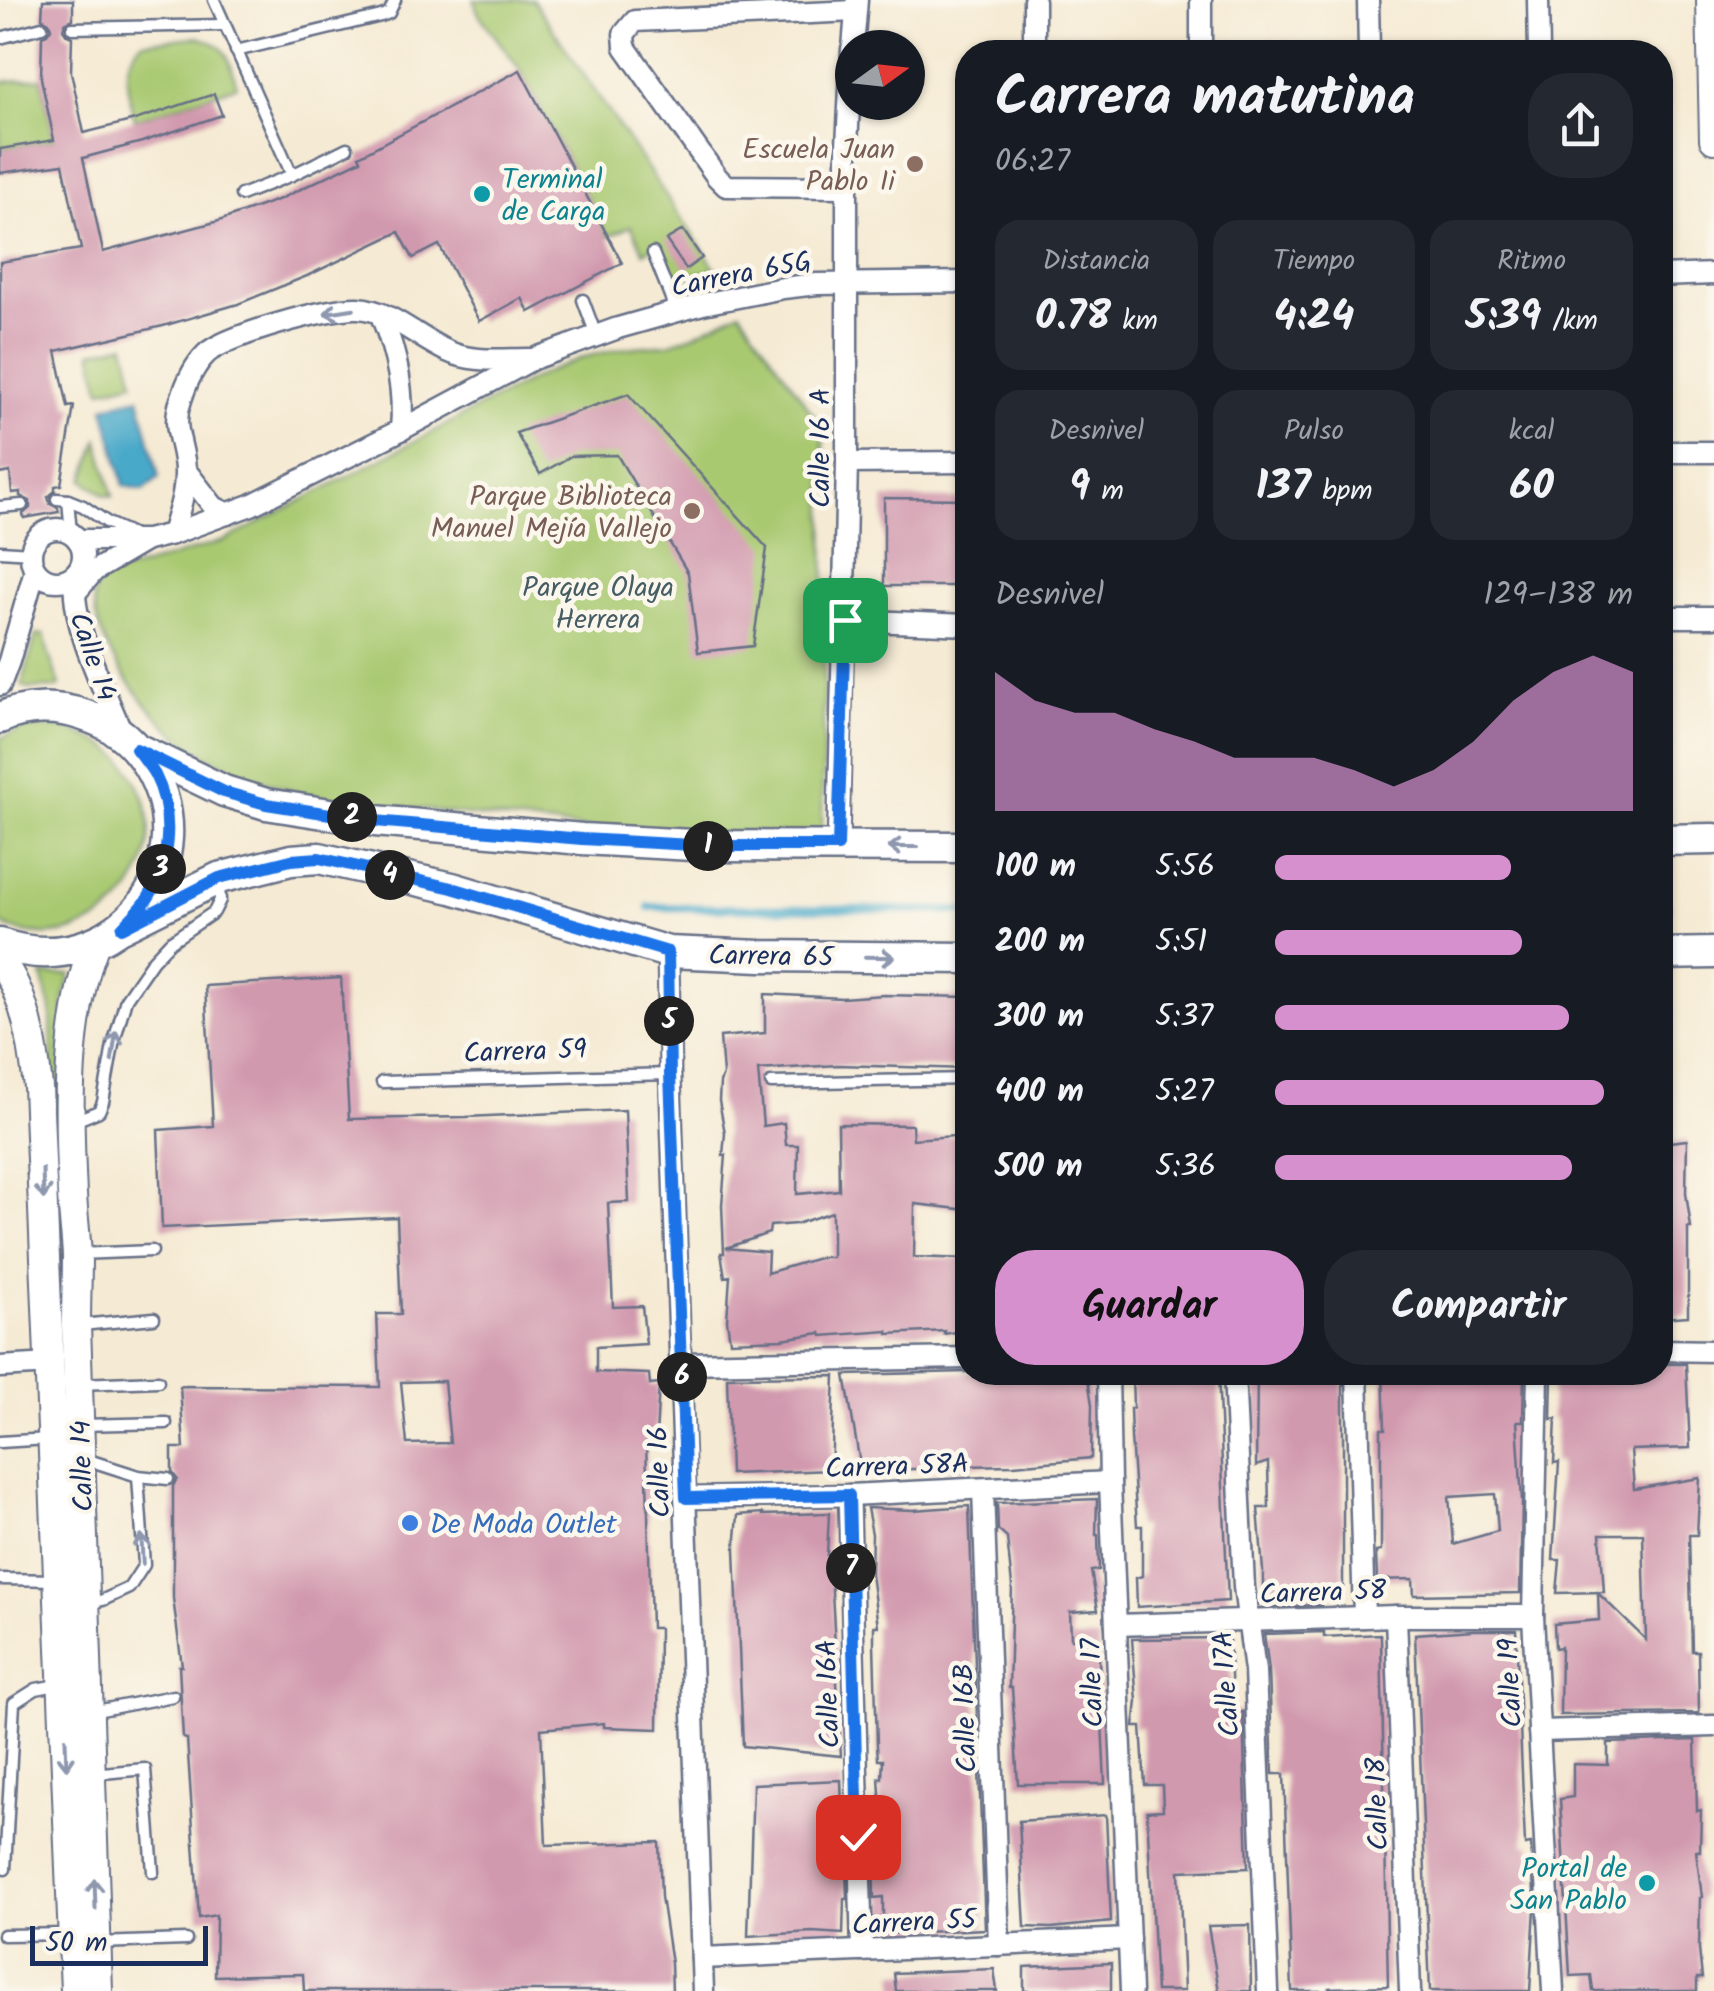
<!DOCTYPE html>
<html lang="es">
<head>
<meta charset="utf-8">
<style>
  :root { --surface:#171b24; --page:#242831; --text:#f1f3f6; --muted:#9ea1a6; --accent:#d690ce }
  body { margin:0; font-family:Kalam,sans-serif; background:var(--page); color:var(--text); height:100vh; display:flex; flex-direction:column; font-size:38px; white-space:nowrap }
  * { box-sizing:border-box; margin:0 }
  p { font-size:32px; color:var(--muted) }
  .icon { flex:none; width:55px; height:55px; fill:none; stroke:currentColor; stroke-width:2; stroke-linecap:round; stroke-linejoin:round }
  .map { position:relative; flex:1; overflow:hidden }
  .sheet { position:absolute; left:955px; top:40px; width:718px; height:1345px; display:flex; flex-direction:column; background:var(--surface); border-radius:40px; box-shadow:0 2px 8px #0004 }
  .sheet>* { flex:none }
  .needle { width:65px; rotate:75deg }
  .fabs { position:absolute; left:835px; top:30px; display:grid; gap:20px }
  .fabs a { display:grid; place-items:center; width:90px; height:90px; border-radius:50%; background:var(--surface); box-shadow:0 2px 8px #0004; font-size:50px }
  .scale { position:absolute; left:30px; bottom:25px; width:178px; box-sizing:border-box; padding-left:10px; border:5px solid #1b2f5e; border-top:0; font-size:28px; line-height:35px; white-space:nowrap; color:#1b2f5e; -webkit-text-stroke:8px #fbf7ec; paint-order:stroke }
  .pin { position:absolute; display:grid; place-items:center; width:85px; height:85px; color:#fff; margin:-42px; border-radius:20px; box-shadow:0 5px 15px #0006 }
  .km { position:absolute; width:50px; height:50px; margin:-25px; border-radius:50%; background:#222; color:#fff; font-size:28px; line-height:50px; text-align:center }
  .round { display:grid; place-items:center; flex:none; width:105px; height:105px; border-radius:40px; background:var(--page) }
  .headline { display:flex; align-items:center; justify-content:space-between; height:170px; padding:0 40px }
  h1 { font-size:55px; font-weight:700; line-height:75px }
  .metrics { display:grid; grid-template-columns:repeat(3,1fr); gap:15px; height:170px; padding:10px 40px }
  .metrics div { display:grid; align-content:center; border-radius:25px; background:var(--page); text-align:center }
  .metrics b { font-size:42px; font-weight:700 }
  .metrics small { font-size:28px; font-weight:400 }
  .metrics p { font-size:28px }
  .chart { height:280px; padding:20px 40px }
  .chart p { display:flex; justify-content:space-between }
  .chart svg { width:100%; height:180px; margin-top:10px; fill:var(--accent); opacity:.7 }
  .primary-button { display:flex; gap:20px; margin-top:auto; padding:20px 40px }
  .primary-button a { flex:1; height:115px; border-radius:40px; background:var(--accent); color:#111; font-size:40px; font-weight:700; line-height:115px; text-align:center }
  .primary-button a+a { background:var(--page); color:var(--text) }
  ul { padding:0 40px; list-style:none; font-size:32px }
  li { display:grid; grid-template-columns:160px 120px 1fr; align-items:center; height:75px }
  li i { height:25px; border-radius:12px; background:var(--accent) }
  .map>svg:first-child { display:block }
  .green { fill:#a9c971; stroke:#627c68; stroke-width:2.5 }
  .water { fill:#4aa9c9; stroke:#326c94; stroke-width:2.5 }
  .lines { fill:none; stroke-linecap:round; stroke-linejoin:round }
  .stream { stroke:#4aa9c9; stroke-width:8 }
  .building { fill:#d199ae; fill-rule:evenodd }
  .service-casing { stroke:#677087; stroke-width:15 }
  .minor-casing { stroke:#677087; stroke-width:25 }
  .tertiary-casing { stroke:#677087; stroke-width:32 }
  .secondary-casing { stroke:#677087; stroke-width:35 }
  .service { stroke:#fff; stroke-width:10 }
  .minor { stroke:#fff; stroke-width:20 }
  .tertiary { stroke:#fff; stroke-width:28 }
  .secondary { stroke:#fff; stroke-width:30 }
  .oneway { stroke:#8d97ae }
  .route-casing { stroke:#fff; stroke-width:20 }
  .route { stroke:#1a73e8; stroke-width:12 }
  .education-dot { fill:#8d6e63; stroke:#fbf7ec; stroke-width:4 }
  .culture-dot { fill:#0f9aa8; stroke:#fbf7ec; stroke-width:4 }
  .shop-dot { fill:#3f7fe0; stroke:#fbf7ec; stroke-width:4 }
  .labels { text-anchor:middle; stroke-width:9; stroke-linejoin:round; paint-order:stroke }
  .education-label { font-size:28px; fill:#785e54; stroke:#fbf7ec; text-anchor:end }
  .culture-label { font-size:28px; fill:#0d838f; stroke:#fbf7ec; text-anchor:start }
  .street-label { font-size:28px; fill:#1b2f5e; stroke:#fbf7ec }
  .park-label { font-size:28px; fill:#465d64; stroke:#fbf7ec }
  .shop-label { font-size:28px; fill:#366cbe; stroke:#fbf7ec; text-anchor:start }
</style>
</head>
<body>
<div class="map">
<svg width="1714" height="1991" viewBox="0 0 1714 1991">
  <rect width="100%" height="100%" fill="#fbf7ec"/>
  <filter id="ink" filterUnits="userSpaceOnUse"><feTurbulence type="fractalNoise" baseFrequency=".01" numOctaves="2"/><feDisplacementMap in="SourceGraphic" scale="20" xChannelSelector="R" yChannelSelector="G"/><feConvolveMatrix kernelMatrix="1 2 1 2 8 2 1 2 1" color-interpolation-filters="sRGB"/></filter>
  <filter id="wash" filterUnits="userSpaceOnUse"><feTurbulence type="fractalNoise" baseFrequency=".0048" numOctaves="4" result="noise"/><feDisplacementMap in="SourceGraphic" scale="40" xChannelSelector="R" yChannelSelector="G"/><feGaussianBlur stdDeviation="2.25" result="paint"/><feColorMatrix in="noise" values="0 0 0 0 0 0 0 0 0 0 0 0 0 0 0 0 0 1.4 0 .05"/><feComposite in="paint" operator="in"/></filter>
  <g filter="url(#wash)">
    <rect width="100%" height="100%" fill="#f5ead3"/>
    <g class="green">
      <polygon points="474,0 533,0 716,269 676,280 659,245 644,252 631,226 608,237 520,70 478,13"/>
      <path d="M198 37C230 46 228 57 237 86L135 120C128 92 118 64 142 42Z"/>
      <polygon points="41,78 54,140 0,149 0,82"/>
      <path d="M740 311 823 428 825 589 822 839 585 829 311 796C269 784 228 770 191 746 153 721 91 643 94 596 95 587 100 582 106 577L224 541 545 373 584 357 625 348 668 344 693 335Z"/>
      <polygon points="125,344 134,382 101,390 92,352"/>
      <polygon points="98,440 113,496 104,495 84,480"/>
      <polygon points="36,635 44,635 49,655 60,685 58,688 29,689 22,685"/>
      <path d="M56 727C77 732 95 738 113 751 127 762 136 779 143 795 168 860 119 929 52 934 34 935 15 932 0 923V738L24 729Z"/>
      <polygon points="71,974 65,995 61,1028 84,1991 52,1123 51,1010 42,975"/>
    </g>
    <polygon class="water" points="139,397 159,477 144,490 124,486 104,407"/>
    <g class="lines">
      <g class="stream">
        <polyline points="649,907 968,911"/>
        <polyline points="1660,907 1666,907"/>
      </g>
    </g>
    <g id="blocks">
      <g class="building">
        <polygon points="43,0 73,0 73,19 65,23 63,29 67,35 72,37 71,72 84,133 135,120 214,94 222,115 142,142 83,158 103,252 219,221 280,199 361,160 359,156 520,70 622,263 529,312 522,298 479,321 439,245 413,258 399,232 307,276 238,304 163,326 56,351 68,407 74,406 61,485 55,486 55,491 48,497 50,504 58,508 59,512 24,518 23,514 30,508 30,501 20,496 20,492 12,493 10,472 0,474 0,262 81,249 63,164 0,173 0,149 54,140 41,78 42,36 47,34 51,28 49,22 42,18"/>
        <polygon points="683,230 702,258 686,269 666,240"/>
        <polygon points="628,394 767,548 753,646 698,652 688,573 617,455 571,456 540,474 516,433"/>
        <polygon points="884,498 968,499 968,586 884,586"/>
        <path d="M341 978 349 1119 466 1117 625 1110 629 1202 608 1203 613 1307 642 1306 646 1344 596 1347V1372L649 1374 650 1385 659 1384 656 1437 646 1439 651 1628H659L658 1729 604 1727V1723L541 1729 546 1845 659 1842 661 1897 671 1963 672 1991H304L303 1974 215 1976 216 1915 199 1918 187 1739 183 1738 179 1666H182L173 1598V1486L177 1479 172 1472V1448H184L180 1386 380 1387 377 1314H401L397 1217 162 1228 158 1130 213 1126 205 986ZM444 1381 450 1443 407 1444 401 1382Z"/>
        <path d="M765 994 842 998 884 995 968 997V1069L838 1065 758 1070 763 1126 784 1123 786 1145H798L797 1194 839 1190 838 1124 912 1125 913 1139 968 1135V1210L915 1204 914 1257 968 1259V1330L944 1334 945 1331 888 1334V1331L822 1336 821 1333 782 1339 730 1341 727 1320 730 1276 725 1277 721 1253H724L722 1205 726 1155H723L725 1133 719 1101 720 1083 723 1074 720 1037 765 1033ZM832 1212V1257H822L767 1273 768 1252 726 1248 769 1233 770 1226 796 1224Z"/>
        <polygon points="1687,1140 1686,1193 1691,1228 1688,1228 1688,1316 1660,1318 1660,1143"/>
        <polygon points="1660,1364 1686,1364 1690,1448 1631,1450 1634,1489 1700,1478 1697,1535 1689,1535 1692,1651 1698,1651 1699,1713 1560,1715 1561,1647 1555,1648 1554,1624 1599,1620 1598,1593 1646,1640 1643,1534 1600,1534 1604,1592 1557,1593 1560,1560 1553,1560 1559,1462 1554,1463 1556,1418 1551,1419 1552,1372 1660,1372"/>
        <polygon points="968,1372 1087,1372 1092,1405 1091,1458 1014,1465 963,1466 963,1468 861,1470 845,1375"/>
        <polygon points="1132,1372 1218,1372 1228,1601 1137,1607 1136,1578 1142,1576 1142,1526 1137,1526 1131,1437 1130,1408 1133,1408"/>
        <polygon points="1257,1372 1343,1372 1343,1594 1321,1597 1321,1605 1263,1607 1263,1571 1258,1508 1269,1508 1268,1462 1256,1466"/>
        <path d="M1383 1372H1524L1523 1421H1517L1522 1501 1520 1593 1414 1595 1413 1579 1377 1580 1376 1552 1381 1551V1429H1385ZM1495 1494 1498 1531 1453 1544 1449 1497Z"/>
        <polygon points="835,1376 831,1470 730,1474 727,1377"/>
        <polygon points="1097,1499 1096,1535 1098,1535 1099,1570 1091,1571 1098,1610 1070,1612 1071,1639 1098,1639 1105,1784 1018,1784 1012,1688 1009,1688 1012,1586 1007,1538 998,1530 997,1503"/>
        <polygon points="969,1506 985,1929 883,1934 883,1897 874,1898 872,1808 881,1808 879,1778 882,1778 883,1760 878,1760 877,1745 874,1644 874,1626 878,1626 871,1574 872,1534 867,1508 913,1510"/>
        <polygon points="763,1513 763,1515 829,1513 827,1555 830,1555 841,1756 743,1746 735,1550 738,1515"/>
        <polygon points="1474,1630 1516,1630 1525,1845 1531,1844 1535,1908 1530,1991 1430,1991 1415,1634"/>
        <polygon points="1324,1632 1324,1637 1380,1634 1381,1637 1388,1986 1329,1988 1329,1991 1292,1991 1284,1774 1273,1774 1269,1670 1264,1634"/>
        <polygon points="1229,1638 1233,1712 1243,1712 1248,1868 1179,1871 1184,1991 1156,1991 1147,1811 1163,1810 1162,1785 1145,1785 1141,1727 1134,1727 1137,1701 1132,1639"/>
        <polygon points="1695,1740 1697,1811 1701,1810 1700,1851 1696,1851 1702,1897 1700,1898 1699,1949 1702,1978 1697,1978 1697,1991 1593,1991 1591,1975 1570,1976 1560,1799 1573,1797 1573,1764 1608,1765 1608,1743"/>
        <polygon points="841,1780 842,1809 844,1808 847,1899 844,1899 843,1934 812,1932 748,1936 753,1784"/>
        <polygon points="1106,1815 1111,1922 1051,1928 1025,1927 1019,1821"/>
        <polygon points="1250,1925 1251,1991 1219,1991 1208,1926"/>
        <polygon points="1111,1963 1111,1991 1024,1991 1024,1967"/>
        <polygon points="994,1969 997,1991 896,1991 894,1973"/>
      </g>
    </g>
  </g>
  <g filter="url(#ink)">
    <use href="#blocks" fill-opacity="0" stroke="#677087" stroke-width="2.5"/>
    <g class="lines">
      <g class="service-casing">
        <g id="service">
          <polyline points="214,0 292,175"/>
          <polyline points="72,28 223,25"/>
          <polyline points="0,38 42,27"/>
          <polyline points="236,51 381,16 389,13 395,0"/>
          <polyline points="241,195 292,175 347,148"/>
          <polyline points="653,253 676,311"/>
          <polyline points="583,300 596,335"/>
          <polyline points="57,499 68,500 71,533"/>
          <polyline points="68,500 83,506 108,523 132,534"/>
          <polyline points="0,507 22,505"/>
          <polyline points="0,551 31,553"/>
          <polyline points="382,1082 670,1074"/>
          <polyline points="771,1083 968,1079"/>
          <polyline points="72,1122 99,1111 103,1102 113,1045 126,999 153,960 170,942 214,912 220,900 219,886"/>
          <polyline points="78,1254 152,1251"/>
          <polyline points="81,1325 154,1318"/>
          <polyline points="79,1384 158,1381"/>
          <polyline points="80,1425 166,1423"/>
          <polyline points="0,1442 48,1439"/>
          <polyline points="82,1458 138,1476 168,1479"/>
          <polyline points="0,1579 58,1580"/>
          <polyline points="90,1603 103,1600 129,1588 144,1565 138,1476"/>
          <polyline points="91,1712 173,1696"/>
          <polyline points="92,1774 145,1769 153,1872"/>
          <polyline points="5,1869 14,1703 36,1689 62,1684"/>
          <polyline points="3,1935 72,1934"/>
          <polyline points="97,1943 186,1940"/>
        </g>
      </g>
      <g class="minor-casing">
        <g id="minor">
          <polyline points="1034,0 1034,52"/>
          <polyline points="1201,0 1201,52"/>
          <polyline points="1368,0 1369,52"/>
          <polyline points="1538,0 1539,52"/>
          <polyline points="853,48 857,0"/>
          <polyline points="846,187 726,186 717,177 625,47 624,34 635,21 855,11"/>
          <polyline points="1660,276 1714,274"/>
          <path d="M381 315C396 352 405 389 401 430"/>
          <polyline points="1660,452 1714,452"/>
          <polyline points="847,463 968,462"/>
          <polyline points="186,471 214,507 228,514"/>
          <circle cx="57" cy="555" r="26"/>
          <path d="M172 534C178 514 185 495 185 474 186 447 170 429 181 400 186 384 194 366 206 354 224 336 332 306 358 308 390 310 418 338 447 351 472 363 501 359 529 359"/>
          <polyline points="78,540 147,540 172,534 251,505 395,433 533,359 618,328 703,304 783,288 817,284 968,282"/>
          <path d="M75 574C70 625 103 686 122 733"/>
          <polyline points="77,591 94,571 145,541"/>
          <polyline points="1660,617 1714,617"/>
          <polyline points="845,620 968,625"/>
          <polyline points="0,685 9,661 35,570"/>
          <polyline points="838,847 847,463 847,145 852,49"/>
          <polyline points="668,952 670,1074 703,1991"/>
          <polyline points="1660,1350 1714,1351"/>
          <polyline points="682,1363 968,1358"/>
          <polyline points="0,1367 51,1364"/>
          <polyline points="1108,1372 1110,1482 1131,1991"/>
          <polyline points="1234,1372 1244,1587 1255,1671 1268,1991"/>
          <polyline points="1357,1372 1364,1617"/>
          <polyline points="1538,1372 1533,1616 1553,1991"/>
          <polyline points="983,1489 999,1945"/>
          <polyline points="849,1495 862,1951"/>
          <polyline points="686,1498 849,1495 1110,1482"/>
          <polyline points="1396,1616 1410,1991"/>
          <polyline points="1116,1625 1396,1616 1533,1616"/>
          <polyline points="1539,1731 1714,1726"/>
          <polyline points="702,1958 1129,1939"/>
        </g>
      </g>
      <g class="tertiary-casing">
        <g id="tertiary">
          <polyline points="1711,0 1714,139"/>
          <path d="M95 943C65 1019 68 1114 72 1194 73 1215 76 1235 77 1256 77 1279 76 1302 76 1325L98 1991"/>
          <path d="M0 960C26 995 33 1044 38 1087L75 1991"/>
        </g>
      </g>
      <g class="secondary-casing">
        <g id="secondary">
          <path d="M0 718C26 706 56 706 83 715 107 722 129 737 144 759 213 861 117 985 0 944"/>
          <polyline points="137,749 224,791 266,804 375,821 582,839 711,846 968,847"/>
          <polyline points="1660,840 1714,839"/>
          <polyline points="121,927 219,878 291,860 319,858 452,888 668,952 761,956 968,958"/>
          <polyline points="1660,954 1714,953"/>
        </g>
      </g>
      <use href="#service" class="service"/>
      <use href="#minor" class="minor"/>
      <use href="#tertiary" class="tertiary"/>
      <use href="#secondary" class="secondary"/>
    </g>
    <defs><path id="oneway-shaft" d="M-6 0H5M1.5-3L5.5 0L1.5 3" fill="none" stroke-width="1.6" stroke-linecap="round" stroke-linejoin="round" transform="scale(2.5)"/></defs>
    <g class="oneway">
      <use href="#oneway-shaft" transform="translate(339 311) rotate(171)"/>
      <use href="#oneway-shaft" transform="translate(903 847) rotate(-180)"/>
      <use href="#oneway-shaft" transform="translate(880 957) rotate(1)"/>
      <use href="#oneway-shaft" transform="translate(114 1046) rotate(-81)"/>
      <use href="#oneway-shaft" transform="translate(43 1184) rotate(88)"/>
      <use href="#oneway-shaft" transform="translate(142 1549) rotate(-93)"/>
      <use href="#oneway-shaft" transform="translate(66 1754) rotate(88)"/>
      <use href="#oneway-shaft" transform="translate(95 1894) rotate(-92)"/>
    </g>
  </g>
  <g class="lines" filter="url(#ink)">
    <g class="route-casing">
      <path id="route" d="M845 620 838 846H711L582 839 375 821 266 804 224 792 136 749C142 757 150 766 155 775 175 814 170 869 144 904 137 913 129 920 122 928L219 878 291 860 319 858 452 888 668 952 670 1074 686 1498 849 1495 858 1837"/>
    </g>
    <use href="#route" class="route"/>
  </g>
  <g class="education-dot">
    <circle cx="915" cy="164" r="10"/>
    <circle cx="692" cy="511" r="10"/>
  </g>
  <g class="culture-dot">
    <circle cx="482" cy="194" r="10"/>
    <circle cx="1647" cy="1883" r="10"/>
  </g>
  <circle class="shop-dot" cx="410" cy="1523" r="10"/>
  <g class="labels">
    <g class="education-label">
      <text x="895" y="158">Escuela Juan<tspan x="895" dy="32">Pablo Ii</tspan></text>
      <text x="672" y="505">Parque Biblioteca<tspan x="672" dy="32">Manuel Mejía Vallejo</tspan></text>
    </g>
    <g class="culture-label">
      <text x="502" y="188">Terminal<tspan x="502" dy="32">de Carga</tspan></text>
      <text x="1627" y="1877" text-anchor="end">Portal de<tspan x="1627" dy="32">San Pablo</tspan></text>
    </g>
    <g class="street-label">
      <text transform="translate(741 273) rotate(-11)" y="10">Carrera 65G</text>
      <text transform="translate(819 448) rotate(-90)" y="10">Calle 16 A</text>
      <text transform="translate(94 656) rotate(71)" y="10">Calle 14</text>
      <text transform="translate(771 955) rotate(1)" y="10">Carrera 65</text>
      <text transform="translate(525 1050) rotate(-2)" y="10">Carrera 59</text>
      <text transform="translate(897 1465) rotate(-2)" y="10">Carrera 58A</text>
      <text transform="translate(81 1466) rotate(-92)" y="10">Calle 14</text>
      <text transform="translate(658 1472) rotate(-92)" y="10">Calle 16</text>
      <text transform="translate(1323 1591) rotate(-2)" y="10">Carrera 58</text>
      <text transform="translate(1091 1683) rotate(-92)" y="10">Calle 17</text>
      <text transform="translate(1509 1683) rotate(-93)" y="10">Calle 19</text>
      <text transform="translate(1225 1684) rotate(-94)" y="10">Calle 17A</text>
      <text transform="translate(827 1694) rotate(-92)" y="10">Calle 16A</text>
      <text transform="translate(964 1718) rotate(-92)" y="10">Calle 16B</text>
      <text transform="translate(1376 1804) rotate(-92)" y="10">Calle 18</text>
      <text transform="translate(914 1921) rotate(-3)" y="10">Carrera 55</text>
    </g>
    <g class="park-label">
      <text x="598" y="596">Parque Olaya<tspan x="598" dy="32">Herrera</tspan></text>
    </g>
    <g class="shop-label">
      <text x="430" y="1533">De Moda Outlet</text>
    </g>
  </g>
</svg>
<div class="fabs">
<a><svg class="needle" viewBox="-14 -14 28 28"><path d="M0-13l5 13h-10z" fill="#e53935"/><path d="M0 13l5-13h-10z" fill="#9ea1a6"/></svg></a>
</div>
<div class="scale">50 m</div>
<div class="pin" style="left:845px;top:620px;background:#1e9e55"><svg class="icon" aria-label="arrive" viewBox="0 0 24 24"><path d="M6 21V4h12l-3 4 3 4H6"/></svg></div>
<div class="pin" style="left:858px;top:1837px;background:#d93025"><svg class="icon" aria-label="check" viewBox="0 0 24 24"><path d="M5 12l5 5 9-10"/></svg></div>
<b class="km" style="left:708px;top:846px">1</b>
<b class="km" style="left:352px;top:817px">2</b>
<b class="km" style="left:161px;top:869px">3</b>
<b class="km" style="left:390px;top:875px">4</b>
<b class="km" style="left:669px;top:1021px">5</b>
<b class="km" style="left:682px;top:1377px">6</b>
<b class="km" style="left:851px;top:1568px">7</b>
<section class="sheet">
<div class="headline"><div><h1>Carrera matutina</h1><p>06:27</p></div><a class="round"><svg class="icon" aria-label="share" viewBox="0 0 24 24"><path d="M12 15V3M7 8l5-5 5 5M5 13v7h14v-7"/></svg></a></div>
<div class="metrics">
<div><p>Distancia</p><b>0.78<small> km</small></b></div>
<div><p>Tiempo</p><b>4:24</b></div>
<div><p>Ritmo</p><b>5:39<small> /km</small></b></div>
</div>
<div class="metrics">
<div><p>Desnivel</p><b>9<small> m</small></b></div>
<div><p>Pulso</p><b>137<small> bpm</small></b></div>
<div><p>kcal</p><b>60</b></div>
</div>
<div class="chart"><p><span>Desnivel</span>129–138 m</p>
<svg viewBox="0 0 160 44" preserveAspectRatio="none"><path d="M0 44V10L10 17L20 20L30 20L40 24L50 27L60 31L70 31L80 31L90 34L100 38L110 34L120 27L130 17L140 10L150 6L160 10V44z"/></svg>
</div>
<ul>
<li><b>100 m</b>5:56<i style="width:66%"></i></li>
<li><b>200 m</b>5:51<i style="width:69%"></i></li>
<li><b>300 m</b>5:37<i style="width:82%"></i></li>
<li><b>400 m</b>5:27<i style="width:92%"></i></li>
<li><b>500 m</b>5:36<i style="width:83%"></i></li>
</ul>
<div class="primary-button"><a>Guardar</a><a>Compartir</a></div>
</section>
</div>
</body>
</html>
